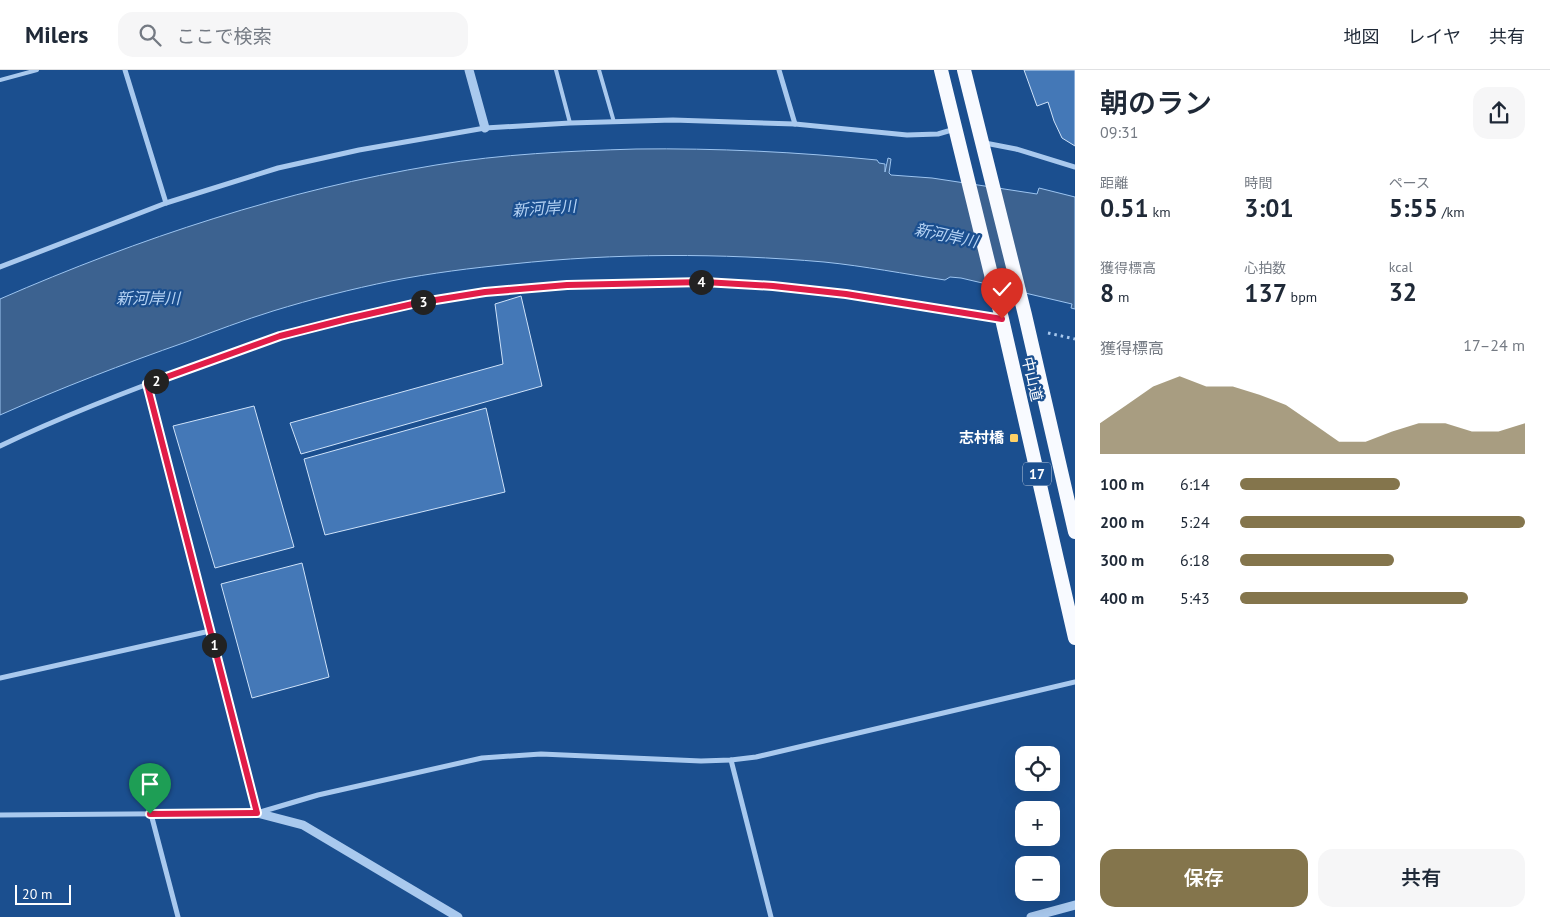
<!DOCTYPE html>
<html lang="ja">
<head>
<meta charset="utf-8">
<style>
  :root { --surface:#fff; --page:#f6f6f7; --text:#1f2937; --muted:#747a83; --line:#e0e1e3; --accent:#84754c }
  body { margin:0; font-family:"PT Sans","Noto Sans JP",sans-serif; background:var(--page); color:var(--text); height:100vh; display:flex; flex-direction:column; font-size:19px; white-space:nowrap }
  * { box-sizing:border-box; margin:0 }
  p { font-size:16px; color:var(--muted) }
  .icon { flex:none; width:28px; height:28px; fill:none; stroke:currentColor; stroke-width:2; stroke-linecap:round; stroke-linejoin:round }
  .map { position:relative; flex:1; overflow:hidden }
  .panel { display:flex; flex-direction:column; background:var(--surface); width:475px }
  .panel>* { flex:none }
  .tools { position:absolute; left:1015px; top:676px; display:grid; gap:10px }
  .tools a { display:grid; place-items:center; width:45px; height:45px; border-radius:10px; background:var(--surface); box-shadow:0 5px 20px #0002; font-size:25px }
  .scale { position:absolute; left:15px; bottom:12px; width:56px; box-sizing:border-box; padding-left:5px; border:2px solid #fff; border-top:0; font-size:14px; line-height:18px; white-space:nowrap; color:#fff; -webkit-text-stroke:4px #1b4f8f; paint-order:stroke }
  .pin { position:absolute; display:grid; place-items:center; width:42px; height:42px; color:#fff; margin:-51px -21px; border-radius:50% 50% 50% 0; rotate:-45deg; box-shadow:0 0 5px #0007 }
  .pin .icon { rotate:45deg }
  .km { position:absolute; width:25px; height:25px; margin:-12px; border-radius:50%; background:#222; color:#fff; font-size:14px; line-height:25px; text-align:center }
  .round { display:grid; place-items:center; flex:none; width:52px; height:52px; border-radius:15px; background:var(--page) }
  .headline { display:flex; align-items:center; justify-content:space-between; height:85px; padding:0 25px }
  h1 { font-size:28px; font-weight:600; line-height:38px }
  .figures { display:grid; grid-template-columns:repeat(3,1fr); gap:8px; height:85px; padding:5px 25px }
  .figures div { display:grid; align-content:center }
  .figures b { font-size:25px; font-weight:600 }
  .figures small { font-size:14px; font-weight:400 }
  .figures p { font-size:14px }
  .chart { height:140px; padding:10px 25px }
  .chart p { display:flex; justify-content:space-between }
  .chart svg { width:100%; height:90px; margin-top:5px; fill:var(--accent); opacity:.7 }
  .action { display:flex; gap:10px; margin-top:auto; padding:10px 25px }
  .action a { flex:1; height:58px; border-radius:15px; background:var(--accent); color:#fff; font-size:20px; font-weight:600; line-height:58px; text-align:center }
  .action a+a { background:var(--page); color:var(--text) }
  ul { padding:0 25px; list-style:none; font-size:16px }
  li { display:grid; grid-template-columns:80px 60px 1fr; align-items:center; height:38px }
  li i { height:12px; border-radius:6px; background:var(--accent) }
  header { display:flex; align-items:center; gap:30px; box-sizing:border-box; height:70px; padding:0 25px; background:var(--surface); border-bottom:1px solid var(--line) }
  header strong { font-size:24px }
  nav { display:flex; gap:28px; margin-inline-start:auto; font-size:18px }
  .search { width:350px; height:45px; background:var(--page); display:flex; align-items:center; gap:12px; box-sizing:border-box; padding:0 18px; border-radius:15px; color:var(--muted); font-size:19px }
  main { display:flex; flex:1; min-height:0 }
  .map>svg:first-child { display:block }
  .water { fill:#3c6290; stroke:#9cc4f0 }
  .building { fill:#4478b7; stroke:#cfe3fa }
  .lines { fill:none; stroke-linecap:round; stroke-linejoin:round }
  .path { stroke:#a9c9ee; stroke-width:3; stroke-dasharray:2.5 4; stroke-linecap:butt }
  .service { stroke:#a9c9ee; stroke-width:4 }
  .minor { stroke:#a9c9ee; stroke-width:5 }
  .tertiary { stroke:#a9c9ee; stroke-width:9 }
  .trunk { stroke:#f8faff; stroke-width:14 }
  .route-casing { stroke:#fff; stroke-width:10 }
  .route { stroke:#e11d48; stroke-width:6 }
  .poi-dot { fill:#ffd166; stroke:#1b4f8f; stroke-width:2 }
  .labels { text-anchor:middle; stroke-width:4.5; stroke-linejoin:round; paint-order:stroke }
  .shield { fill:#1b4f8f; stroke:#bbcadd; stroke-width:1 }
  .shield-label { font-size:14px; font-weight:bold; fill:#fff }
  .street-label { font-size:15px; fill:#fff; stroke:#1b4f8f }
  .poi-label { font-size:15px; font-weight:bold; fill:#fff; stroke:#1b4f8f; text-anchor:end }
  .water-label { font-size:16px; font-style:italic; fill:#b5d3f5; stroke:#1b4f8f }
</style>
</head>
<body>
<header>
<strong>Milers</strong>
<div class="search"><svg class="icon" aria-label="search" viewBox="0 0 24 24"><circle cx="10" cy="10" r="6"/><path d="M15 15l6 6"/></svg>ここで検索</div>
<nav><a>地図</a><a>レイヤ</a><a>共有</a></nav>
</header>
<main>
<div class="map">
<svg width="1075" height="847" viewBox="0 0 1075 847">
  <rect width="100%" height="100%" fill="#1b4f8f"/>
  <path class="water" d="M636 79C717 78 797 82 877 90L879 93 885 94V102L888 88 891 89 889 103 891 105 932 108 1037 124 1039 118 1075 127V239L1071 238 1072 234 961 208 950 207 945 210C905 204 864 196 824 192 720 183 616 183 512 194 472 198 431 203 391 211 352 219 312 229 273 241 244 250 215 261 186 272 123 294 61 318 0 345V229C140 168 285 120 436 95 502 84 569 81 636 79Z"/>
  <g class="building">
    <polygon points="1024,0 1075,0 1075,76 1062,68 1054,51 1048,32 1037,36"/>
    <polygon points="521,226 542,316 301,384 290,353 503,294 495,234"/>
    <polygon points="254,336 294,477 215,498 173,356"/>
    <polygon points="486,338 505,422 325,465 304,389"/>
    <polygon points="302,493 329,607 252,628 221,514"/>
  </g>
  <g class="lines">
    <polyline class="path" points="1048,263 1075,269"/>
    <g class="service">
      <polyline points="556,0 570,53"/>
      <polyline points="599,0 614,52"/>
      <polyline points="0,10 37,0"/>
      <polyline points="931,238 999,248"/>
    </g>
    <g class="minor">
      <polyline points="125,0 166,133"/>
      <polyline points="779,0 795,54"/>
      <polyline points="985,73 1016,79 1075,97"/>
      <polyline points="0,197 166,133 278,98 359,80 485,58 570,53 673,50 795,54 907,65 938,64 955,59"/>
      <polyline points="147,314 257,743"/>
      <path d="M0 376C67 344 135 318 205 293 275 268 345 246 418 233 488 220 558 215 629 214 655 213 681 211 706 212 782 215 856 226 931 238"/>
      <polyline points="0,608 210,561"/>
      <polyline points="731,690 771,847"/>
      <polyline points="151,744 178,847"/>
      <polyline points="0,745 257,743 318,725 482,688 541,684 701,691 731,690 756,687 1075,612"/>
    </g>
    <g class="tertiary">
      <polyline points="469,0 485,58"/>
      <polyline points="257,743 303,755 458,847"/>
      <polyline points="1031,847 1075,835"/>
    </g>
    <g class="trunk">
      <polyline points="941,0 1002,249 1075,568"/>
      <polyline points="964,0 1025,245 1075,462"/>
    </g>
  </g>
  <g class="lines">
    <g class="route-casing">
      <polyline id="route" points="150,744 257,743 147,314 280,266 347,249 417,233 485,222 567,215 704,212 773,216 846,224 1002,249"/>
    </g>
    <use href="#route" class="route"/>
  </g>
  <rect class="poi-dot" x="1009" y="363" width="10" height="10" rx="2.5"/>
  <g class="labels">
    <rect class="shield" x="1023" y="392.5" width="28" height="23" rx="4"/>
    <g class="shield-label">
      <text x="1037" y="409">17</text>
    </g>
    <g class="street-label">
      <text transform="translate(1032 309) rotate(77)" y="5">中山道</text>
    </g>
    <g class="poi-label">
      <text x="1004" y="373">志村橋</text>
    </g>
    <g class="water-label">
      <text transform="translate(544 138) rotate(-4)" y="6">新河岸川</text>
      <text transform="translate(946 165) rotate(12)" y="6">新河岸川</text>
      <text x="148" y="234">新河岸川</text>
    </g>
  </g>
</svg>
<div class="tools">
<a><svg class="icon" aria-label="locate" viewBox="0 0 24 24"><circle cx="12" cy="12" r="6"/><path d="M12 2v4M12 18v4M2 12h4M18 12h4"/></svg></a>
<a>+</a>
<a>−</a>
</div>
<div class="scale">20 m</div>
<div class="pin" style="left:150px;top:744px;background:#1e9e55"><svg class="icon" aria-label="arrive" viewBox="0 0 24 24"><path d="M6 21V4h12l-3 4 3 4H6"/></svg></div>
<div class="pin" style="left:1002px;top:249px;background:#d93025"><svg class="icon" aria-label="check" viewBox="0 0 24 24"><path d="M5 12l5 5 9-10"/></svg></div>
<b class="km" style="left:214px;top:575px">1</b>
<b class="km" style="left:156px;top:311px">2</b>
<b class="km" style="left:423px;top:232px">3</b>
<b class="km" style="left:701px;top:212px">4</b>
</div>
<section class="panel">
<div class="headline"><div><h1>朝のラン</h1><p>09:31</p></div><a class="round"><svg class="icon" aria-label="share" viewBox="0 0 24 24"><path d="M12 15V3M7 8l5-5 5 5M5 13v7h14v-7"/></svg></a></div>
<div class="figures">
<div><p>距離</p><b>0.51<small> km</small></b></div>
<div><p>時間</p><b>3:01</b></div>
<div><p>ペース</p><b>5:55<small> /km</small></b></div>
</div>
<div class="figures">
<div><p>獲得標高</p><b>8<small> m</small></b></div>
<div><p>心拍数</p><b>137<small> bpm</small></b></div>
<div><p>kcal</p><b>32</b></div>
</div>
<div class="chart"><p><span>獲得標高</span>17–24 m</p>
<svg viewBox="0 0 160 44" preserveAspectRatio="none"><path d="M0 44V29L10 20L20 11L30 6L40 11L50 11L60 15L70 20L80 29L90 38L100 38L110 33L120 29L130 29L140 33L150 33L160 29V44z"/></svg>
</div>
<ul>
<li><b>100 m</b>6:14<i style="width:56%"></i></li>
<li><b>200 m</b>5:24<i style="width:100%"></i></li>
<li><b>300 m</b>6:18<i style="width:54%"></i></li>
<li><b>400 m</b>5:43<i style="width:80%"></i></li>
</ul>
<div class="action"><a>保存</a><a>共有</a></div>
</section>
</main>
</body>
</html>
